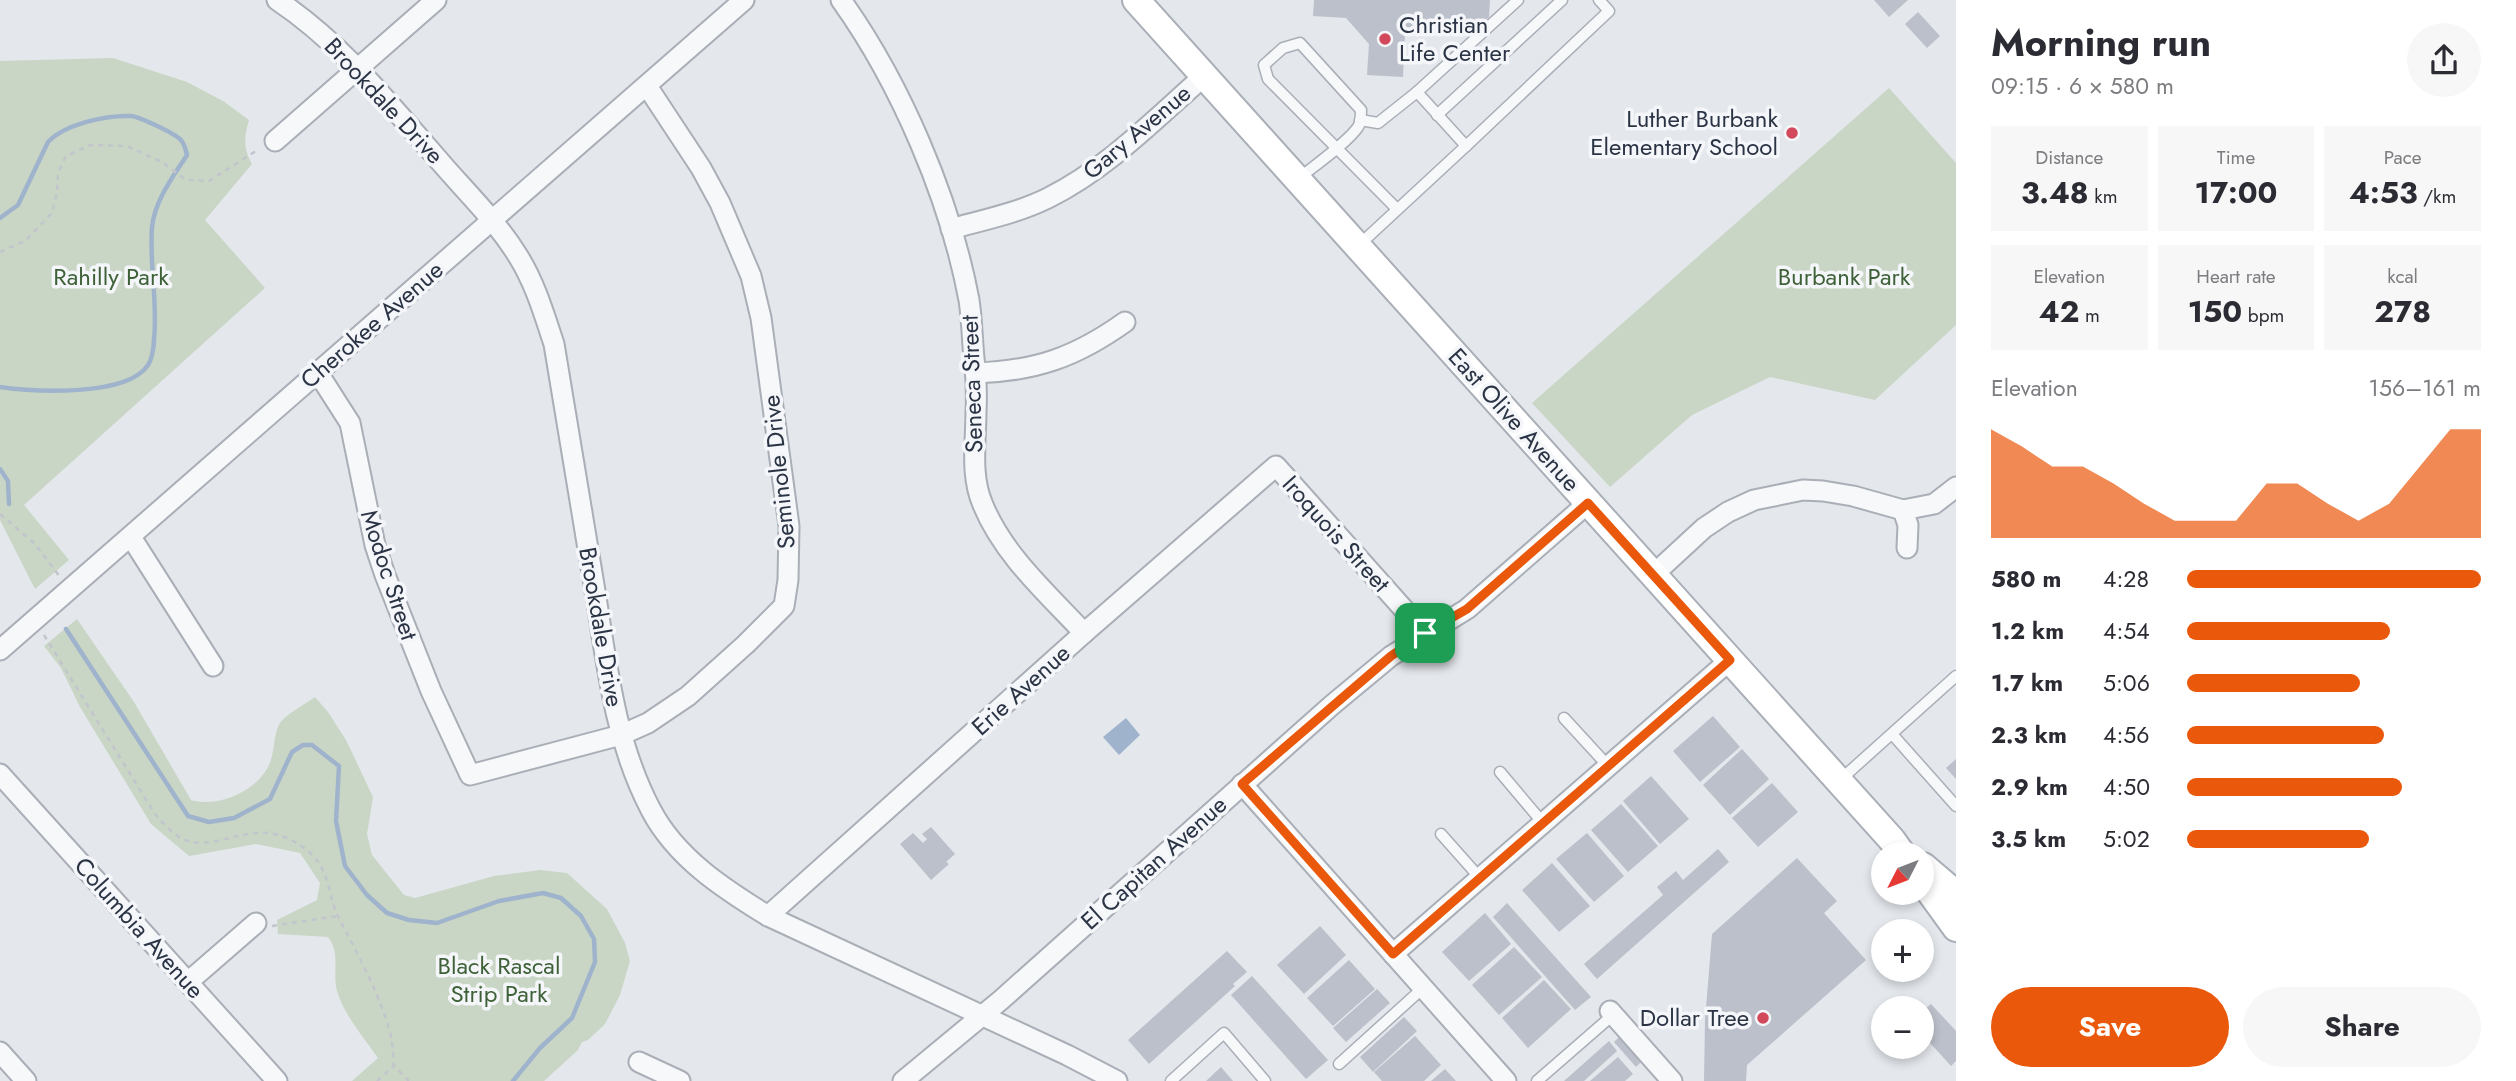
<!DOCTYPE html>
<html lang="en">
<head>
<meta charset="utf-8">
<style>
  :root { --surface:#fff; --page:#f7f7f7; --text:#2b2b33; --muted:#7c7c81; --accent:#ea580c }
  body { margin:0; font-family:Jost,sans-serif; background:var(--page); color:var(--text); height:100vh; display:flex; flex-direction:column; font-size:26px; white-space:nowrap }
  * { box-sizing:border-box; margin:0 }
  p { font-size:23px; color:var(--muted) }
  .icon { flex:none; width:38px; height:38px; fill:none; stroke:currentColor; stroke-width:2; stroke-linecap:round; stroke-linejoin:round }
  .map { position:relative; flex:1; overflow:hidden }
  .details { display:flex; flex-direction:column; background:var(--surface); width:560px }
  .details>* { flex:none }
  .needle { width:46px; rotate:228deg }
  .fabs { position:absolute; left:1871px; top:842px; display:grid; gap:14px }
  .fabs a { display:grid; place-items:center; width:63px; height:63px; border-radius:50%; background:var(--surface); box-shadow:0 4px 10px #0003; font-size:35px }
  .pin { position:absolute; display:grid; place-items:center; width:60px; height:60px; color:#fff; margin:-30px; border-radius:14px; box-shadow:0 4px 10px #0006 }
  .round { display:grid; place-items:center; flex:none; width:74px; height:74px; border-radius:37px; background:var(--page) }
  .head { display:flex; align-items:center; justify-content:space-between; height:119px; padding:0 35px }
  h1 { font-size:38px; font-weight:700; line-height:52px }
  .stats { display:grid; grid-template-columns:repeat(3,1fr); gap:10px; height:119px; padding:7px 35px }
  .stats div { display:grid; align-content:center; border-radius:0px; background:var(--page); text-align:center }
  .stats b { font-size:30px; font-weight:700 }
  .stats small { font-size:19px; font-weight:400 }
  .stats p { font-size:19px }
  .chart { height:196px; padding:14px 35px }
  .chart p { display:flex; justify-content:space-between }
  .chart svg { width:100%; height:126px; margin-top:7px; fill:var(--accent); opacity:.7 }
  .cta { display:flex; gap:14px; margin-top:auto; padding:14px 35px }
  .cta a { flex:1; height:80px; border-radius:42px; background:var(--accent); color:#fff; font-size:28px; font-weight:700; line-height:80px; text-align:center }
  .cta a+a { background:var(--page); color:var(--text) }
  ul { padding:0 35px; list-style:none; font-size:23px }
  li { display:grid; grid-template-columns:112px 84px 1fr; align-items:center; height:52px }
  li i { height:18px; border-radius:9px; background:var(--accent) }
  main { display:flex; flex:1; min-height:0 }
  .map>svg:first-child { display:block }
  .green { fill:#c9d6c5 }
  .water { fill:#9fb4cc }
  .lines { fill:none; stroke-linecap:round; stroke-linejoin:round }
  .stream { stroke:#9fb4cc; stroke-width:4.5 }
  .building { fill:#bbc0ca }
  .service-casing { stroke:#a9aeb7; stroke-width:13 }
  .minor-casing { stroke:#a9aeb7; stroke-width:23 }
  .secondary-casing { stroke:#a9aeb7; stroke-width:30 }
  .path { stroke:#c2c5cb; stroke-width:2.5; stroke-dasharray:5 5; stroke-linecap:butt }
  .service { stroke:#f7f8fa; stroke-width:10 }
  .minor { stroke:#f7f8fa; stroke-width:19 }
  .secondary { stroke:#fff; stroke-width:26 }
  .route-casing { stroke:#fff; stroke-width:14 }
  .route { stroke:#ea580c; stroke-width:9 }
  .poi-dot { fill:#d1495b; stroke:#f4f6f9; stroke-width:2.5 }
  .labels { text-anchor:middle; stroke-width:7; stroke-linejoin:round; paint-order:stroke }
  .poi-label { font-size:24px; fill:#2b3445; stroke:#f4f6f9; text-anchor:end }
  .street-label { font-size:24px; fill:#2b3445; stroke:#f4f6f9 }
  .park-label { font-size:24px; fill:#3f6138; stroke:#f4f6f9 }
</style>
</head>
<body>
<main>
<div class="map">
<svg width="1956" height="1081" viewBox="0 0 1956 1081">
  <rect width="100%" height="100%" fill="#e4e7ec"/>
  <g class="green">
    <path d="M113 58 187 82 223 101 249 120C244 138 243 148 252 164L205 220 265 288 24 505 69 560 35 589 0 520V61Z"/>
    <polygon points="1889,88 1956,163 1956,325 1875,400 1770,377 1692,415 1610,487 1532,403"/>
    <path d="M77 619 134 702 191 800C218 808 257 791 269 765 275 753 273 734 280 723 285 715 307 703 315 697L328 712 346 740 373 797 367 834 372 855 404 895 415 898 494 876 540 870 567 873 607 909 625 943 630 961 620 995 605 1024 588 1040 582 1042 578 1050 544 1081H352L378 1058C364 1038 344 1015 337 991 332 972 341 954 328 937L278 934 277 920 317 900 320 883 300 853 256 844 189 856 151 824 80 707 61 668 44 646Z"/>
  </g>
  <polygon class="water" points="1126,718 1140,735 1119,755 1103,737"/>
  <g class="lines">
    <g class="stream">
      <path d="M0 218 18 205 48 142C65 124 106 115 131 116 140 117 174 133 181 140 184 144 186 150 187 155 173 177 155 200 152 227 149 264 158 302 154 339 154 346 152 359 148 365 127 397 34 392 0 387"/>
      <polyline points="0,469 8,481 9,504"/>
      <polyline points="66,629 188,816 209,822 234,818 270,799 292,752 303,745 312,745 339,766 336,821 345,866 367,895 387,913 409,920 437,923 499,901 543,893 561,898 581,916 594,939 595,962 572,1018 540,1048 513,1081"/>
    </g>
  </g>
  <g class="building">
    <polygon points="1314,0 1490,0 1489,17 1479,26 1418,22 1417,34 1405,34 1403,77 1367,75 1369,44 1346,18 1313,16"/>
    <polygon points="1874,0 1908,0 1889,17"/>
    <polygon points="1918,12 1940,36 1927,48 1905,24"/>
    <polygon points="1713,716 1740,747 1700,782 1673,751"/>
    <polygon points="1742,749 1769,779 1730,815 1703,785"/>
    <polygon points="1956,759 1956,779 1946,768"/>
    <polygon points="1651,776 1689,819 1660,844 1623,801"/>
    <polygon points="1772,783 1798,812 1758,847 1732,818"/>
    <polygon points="1621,804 1658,846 1628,872 1591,830"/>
    <polygon points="931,827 955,854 946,862 949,864 931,880 900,844 913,833 923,843 927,839 922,834"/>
    <polygon points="1587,833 1624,876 1594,902 1556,859"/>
    <polygon points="1718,849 1729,862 1597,979 1584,964 1663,895 1657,887 1676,871 1683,880"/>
    <polygon points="1797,858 1837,901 1824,913 1866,960 1747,1065 1746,1081 1704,1081 1705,1020 1712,934"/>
    <polygon points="1552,863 1590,906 1559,932 1522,890"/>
    <polygon points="1507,903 1591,997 1575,1010 1493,917"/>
    <polygon points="1485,913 1511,944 1469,981 1442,952"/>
    <polygon points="1320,926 1346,955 1304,994 1277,965"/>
    <polygon points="1514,947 1542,977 1499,1015 1472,985"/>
    <polygon points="1227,951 1247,972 1233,984 1235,986 1149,1064 1128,1040"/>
    <polygon points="1349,960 1375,989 1333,1026 1307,998"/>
    <polygon points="1252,976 1328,1060 1306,1079 1231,995"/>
    <polygon points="1544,980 1571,1009 1528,1048 1502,1018"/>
    <polygon points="1377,989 1390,1003 1346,1042 1333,1028"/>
    <polygon points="1931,1004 1956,1031 1956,1061 1951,1066 1922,1034 1922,1012"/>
    <polygon points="1404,1017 1417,1031 1373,1072 1360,1057"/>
    <polygon points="1623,1033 1645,1058 1636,1067 1614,1042"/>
    <polygon points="1415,1036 1441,1065 1424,1081 1382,1081 1374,1072"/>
    <polygon points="1609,1041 1617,1051 1584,1081 1564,1081"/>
    <polygon points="1618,1057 1633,1074 1625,1081 1590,1081"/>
    <polygon points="1221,1067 1233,1081 1206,1081"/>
    <polygon points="1445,1069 1456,1081 1431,1081"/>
  </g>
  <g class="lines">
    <g class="service-casing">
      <g id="service">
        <polyline points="1417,92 1518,0"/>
        <polyline points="1437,115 1562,0"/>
        <polyline points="1466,146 1609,11 1599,0"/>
        <path d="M1298 179C1314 166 1347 143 1358 127 1361 123 1361 115 1361 110L1300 43 1283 48 1264 65 1268 79 1397 209"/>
        <polyline points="1358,246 1466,146 1417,92 1378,123 1360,120"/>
        <polyline points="1564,718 1608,766"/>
        <polyline points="1892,734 1956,806"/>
        <polyline points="1500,772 1543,823"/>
        <polyline points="1839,781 1956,676"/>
        <polyline points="1441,834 1480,878"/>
        <polyline points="1339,1064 1423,988"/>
        <polyline points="1171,1081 1224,1033 1265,1081"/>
        <polyline points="1537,1081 1614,1014"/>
      </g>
    </g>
    <g class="minor-casing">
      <g id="minor">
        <path d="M277 0C343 44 391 106 443 165 469 195 497 222 518 256 535 283 544 314 554 344 568 426 581 509 595 591 607 666 615 742 651 810 676 858 724 889 768 916L1067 1055 1117 1081"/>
        <path d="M841 0C901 84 950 199 969 300 972 319 972 339 974 358 976 376 977 394 976 411 976 443 970 475 983 505 1004 556 1048 594 1084 633"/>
        <polyline points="275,141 436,0"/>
        <path d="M951 229C983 220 1018 213 1048 198 1108 168 1154 120 1204 76"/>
        <polyline points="318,373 350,423 375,545 385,575 431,691 470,775 621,735 648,723 688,696 746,644 784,606 788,580 789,526 761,318 751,276 720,203 701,168 647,86"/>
        <path d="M976 373C1036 371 1076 357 1125 322"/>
        <polyline points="1903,510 1908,525 1907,548"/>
        <polyline points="131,537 213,666"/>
        <polyline points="1653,575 1704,528 1728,512 1754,500 1803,490 1823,491 1853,496 1903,510 1934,504 1956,487"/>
        <polyline points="0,650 744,0"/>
        <polyline points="0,774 277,1081"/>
        <polyline points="1242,784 1506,1081"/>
        <polyline points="768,916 1084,633 1276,466 1425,633"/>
        <polyline points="1393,954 1730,660"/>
        <polyline points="188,982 256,923"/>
        <polyline points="1610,1011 1672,1081"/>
        <polyline points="0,1052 26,1081"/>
        <polyline points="639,1062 680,1081"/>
        <polyline points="903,1081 1001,1000 1332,705 1391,656 1467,609 1588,503"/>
      </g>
    </g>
    <g class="secondary-casing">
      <g id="secondary">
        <polyline points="1136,0 1892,840 1902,854"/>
        <polyline points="1923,866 1956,894"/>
        <polyline points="1922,881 1956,928"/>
      </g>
    </g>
    <g class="path">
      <polyline points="0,252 25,241 52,213 57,192 58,173 66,156 91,145 127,146 162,162 186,180 209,181 259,149"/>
      <polyline points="0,514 35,544 60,577"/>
      <path d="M44 635 155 814C163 823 171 833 183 839 212 853 247 823 281 836 294 840 308 849 316 859 330 877 329 899 339 918 357 954 378 990 389 1029 393 1041 393 1054 394 1066L409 1081"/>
      <polyline points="272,926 338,916"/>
      <polyline points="377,1081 394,1066"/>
    </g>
    <use href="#service" class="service"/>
    <use href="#minor" class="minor"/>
    <use href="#secondary" class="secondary"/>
  </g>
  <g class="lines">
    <g class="route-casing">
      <polygon id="route" points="1588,503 1730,660 1393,954 1242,784 1391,656 1425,633 1467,609"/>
    </g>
    <use href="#route" class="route"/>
  </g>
  <g class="poi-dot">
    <circle cx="1385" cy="39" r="7"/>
    <circle cx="1792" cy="133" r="7"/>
    <circle cx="1763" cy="1018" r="7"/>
  </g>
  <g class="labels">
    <g class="poi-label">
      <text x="1399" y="33" text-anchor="start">Christian<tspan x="1399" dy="28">Life Center</tspan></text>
      <text x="1778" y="127">Luther Burbank<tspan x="1778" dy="28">Elementary School</tspan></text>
      <text x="1749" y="1026">Dollar Tree</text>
    </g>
    <g class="street-label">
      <text transform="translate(384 101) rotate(47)" y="8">Brookdale Drive</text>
      <text transform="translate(1137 132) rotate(-40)" y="8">Gary Avenue</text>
      <text transform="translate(372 325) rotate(-41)" y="8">Cherokee Avenue</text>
      <text transform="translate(972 384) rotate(-92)" y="8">Seneca Street</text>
      <text transform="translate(1514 420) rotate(48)" y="8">East Olive Avenue</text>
      <text transform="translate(779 472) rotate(-96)" y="8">Seminole Drive</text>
      <text transform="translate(1336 534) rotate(48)" y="8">Iroquois Street</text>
      <text transform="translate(389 575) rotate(72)" y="8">Modoc Street</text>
      <text transform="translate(601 627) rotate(80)" y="8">Brookdale Drive</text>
      <text transform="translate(1021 690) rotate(-42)" y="8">Erie Avenue</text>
      <text transform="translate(1154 863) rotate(-42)" y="8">El Capitan Avenue</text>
      <text transform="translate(139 928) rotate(48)" y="8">Columbia Avenue</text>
    </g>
    <g class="park-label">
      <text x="111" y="285">Rahilly Park</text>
      <text x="1844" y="285">Burbank Park</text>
      <text x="499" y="974">Black Rascal<tspan x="499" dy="28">Strip Park</tspan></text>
    </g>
  </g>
</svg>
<div class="fabs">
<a><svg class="needle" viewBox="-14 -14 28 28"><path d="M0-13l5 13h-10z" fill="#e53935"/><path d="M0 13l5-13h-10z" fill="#7c7c81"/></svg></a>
<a>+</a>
<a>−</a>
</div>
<div class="pin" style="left:1425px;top:633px;background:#1e9e55"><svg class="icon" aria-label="arrive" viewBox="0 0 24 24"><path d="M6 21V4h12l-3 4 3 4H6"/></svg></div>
</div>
<section class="details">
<div class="head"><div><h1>Morning run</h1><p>09:15 · 6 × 580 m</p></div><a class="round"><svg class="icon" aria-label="share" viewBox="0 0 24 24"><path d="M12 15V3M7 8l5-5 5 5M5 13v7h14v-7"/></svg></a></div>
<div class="stats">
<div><p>Distance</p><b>3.48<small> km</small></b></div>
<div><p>Time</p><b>17:00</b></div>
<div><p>Pace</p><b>4:53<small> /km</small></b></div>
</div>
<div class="stats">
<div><p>Elevation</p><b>42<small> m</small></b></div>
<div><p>Heart rate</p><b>150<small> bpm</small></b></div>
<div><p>kcal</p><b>278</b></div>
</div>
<div class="chart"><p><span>Elevation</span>156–161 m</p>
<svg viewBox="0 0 160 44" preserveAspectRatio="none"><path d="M0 44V6L10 12L20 19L30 19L40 25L50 32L60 38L70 38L80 38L90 25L100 25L110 32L120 38L130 32L140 19L150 6L160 6V44z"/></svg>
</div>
<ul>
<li><b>580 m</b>4:28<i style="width:100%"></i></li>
<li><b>1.2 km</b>4:54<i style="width:69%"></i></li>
<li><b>1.7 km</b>5:06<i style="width:59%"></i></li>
<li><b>2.3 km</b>4:56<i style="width:67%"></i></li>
<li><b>2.9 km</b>4:50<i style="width:73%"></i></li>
<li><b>3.5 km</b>5:02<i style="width:62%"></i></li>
</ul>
<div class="cta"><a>Save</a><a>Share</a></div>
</section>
</main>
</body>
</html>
